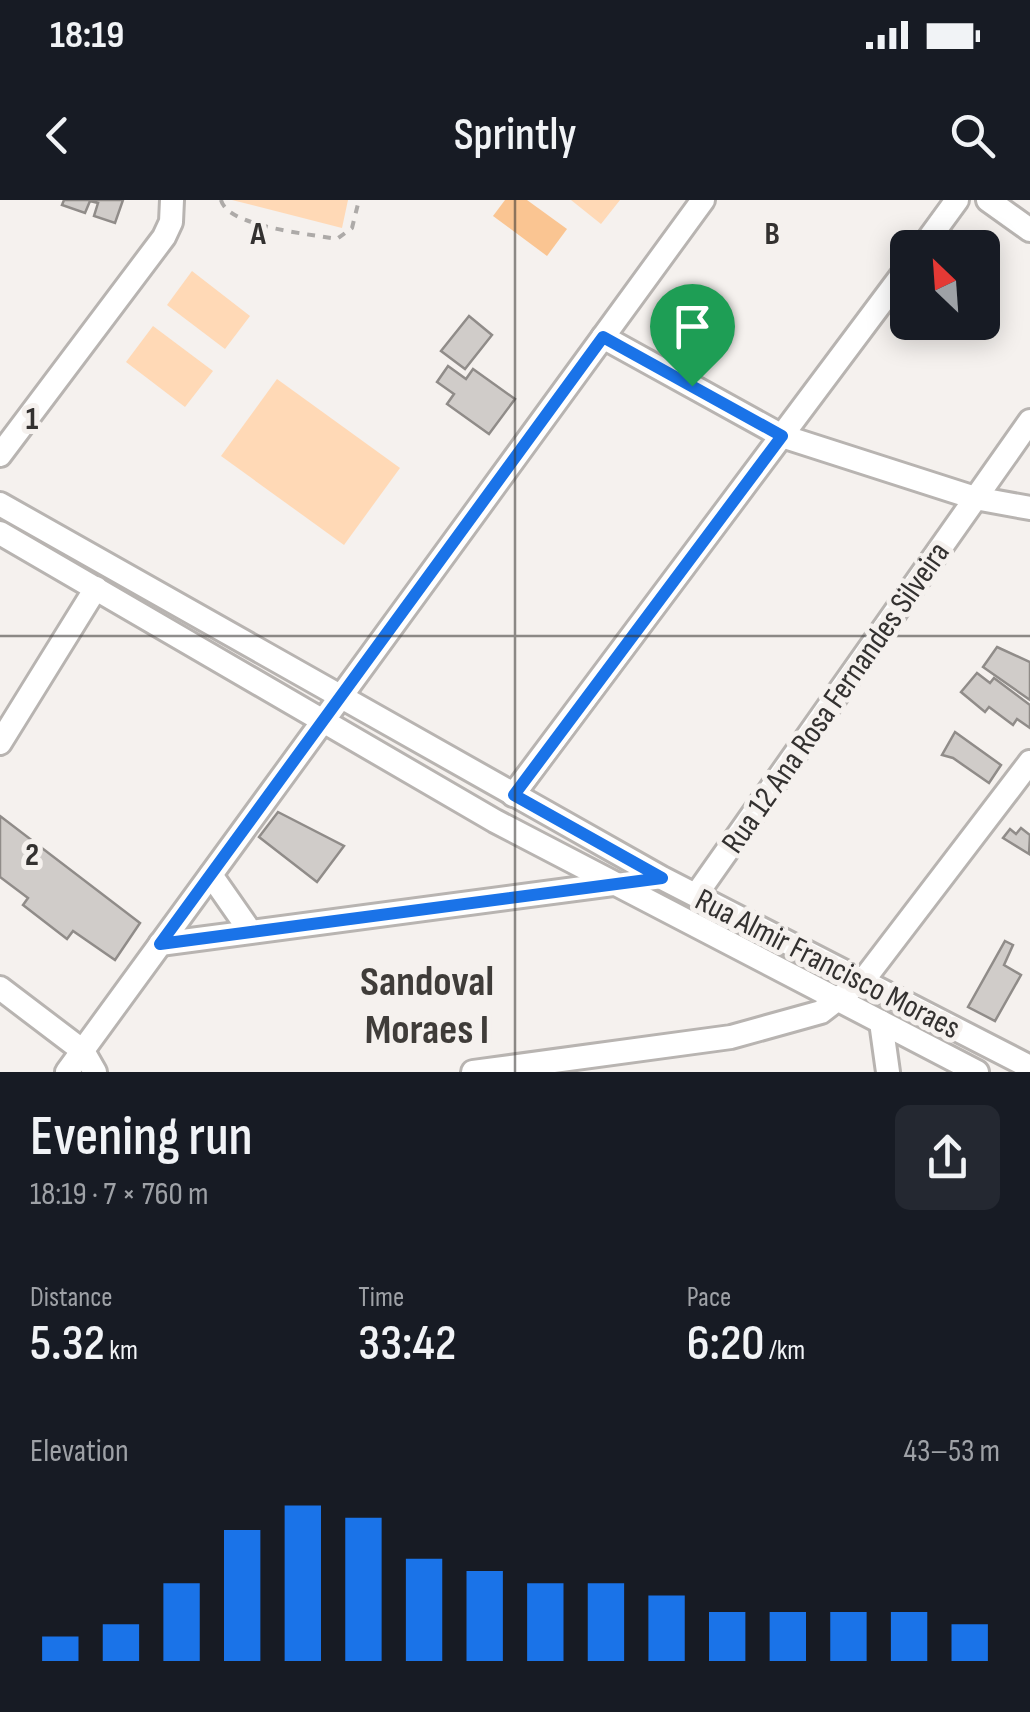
<!DOCTYPE html>
<html lang="en">
<head>
<meta charset="utf-8">
<style>
  :root { --surface:#171b24; --page:#242831; --text:#f1f3f6; --muted:#9ea1a6; --accent:#1a73e8 }
  body { margin:0; font-family:"Sofia Sans Condensed",sans-serif; background:var(--page); color:var(--text); height:100vh; display:flex; flex-direction:column; font-size:38px; white-space:nowrap }
  * { box-sizing:border-box; margin:0 }
  p { font-size:32px; color:var(--muted) }
  .icon { flex:none; width:55px; height:55px; fill:none; stroke:currentColor; stroke-width:2; stroke-linecap:round; stroke-linejoin:round }
  .map { position:relative; height:872px; overflow:hidden }
  .panel { display:flex; flex-direction:column; background:var(--surface); flex:1 }
  .panel>* { flex:none }
  .needle { width:65px; rotate:335deg }
  .controls { position:absolute; left:890px; top:30px; display:grid; gap:20px }
  .controls a { display:grid; place-items:center; width:110px; height:110px; border-radius:15px; background:var(--surface); box-shadow:0 5px 25px #0003; font-size:50px }
  .pin { position:absolute; display:grid; place-items:center; width:85px; height:85px; color:#fff; margin:-102px -42px; border-radius:50% 50% 50% 0; rotate:-45deg; box-shadow:0 0 10px #0007 }
  .pin .icon { rotate:45deg }
  .round { display:grid; place-items:center; flex:none; width:105px; height:105px; border-radius:15px; background:var(--page) }
  .overview { display:flex; align-items:center; justify-content:space-between; height:170px; padding:0 30px }
  h1 { font-size:55px; font-weight:600; line-height:75px }
  .figures { display:grid; grid-template-columns:repeat(3,1fr); gap:15px; height:170px; padding:10px 30px }
  .figures div { display:grid; align-content:center }
  .figures b { font-size:50px; font-weight:600 }
  .figures small { font-size:28px; font-weight:400 }
  .figures p { font-size:28px }
  .chart { height:280px; padding:20px 30px }
  .chart p { display:flex; justify-content:space-between }
  .chart svg { width:100%; height:180px; margin-top:10px; stroke:var(--accent); stroke-width:6 }
  .status { display:flex; justify-content:space-between; align-items:center; height:70px; padding:0 50px; background:var(--surface); direction:ltr }
  .status svg { height:28px; fill:currentColor }
  header { display:flex; justify-content:space-between; align-items:center; height:130px; padding:0 30px; background:var(--surface); font-size:45px; font-weight:600 }
  .map>svg:first-child { display:block }
  .green { fill:#ffd9b6 }
  .water { fill:#fac592 }
  .building { fill:#d0ccc9; stroke:#908c89; stroke-width:2.5 }
  .lines { fill:none; stroke-linecap:round; stroke-linejoin:round }
  .street-casing { stroke:#b8b4b1; stroke-width:28 }
  .path { stroke:#adaaa8; stroke-width:4; stroke-dasharray:8 8; stroke-linecap:butt }
  .street { stroke:#fff; stroke-width:22 }
  .route-casing { stroke:#fff; stroke-width:20 }
  .route { stroke:#1a73e8; stroke-width:12 }
  .grid { fill:none; stroke:#333130; stroke-width:2.5; stroke-opacity:0.55 }
  .labels { text-anchor:middle; stroke-width:10; stroke-linejoin:round; paint-order:stroke }
  .street-label { font-size:32px; fill:#333130; stroke:#f5f1ee }
  .district-label { font-size:42px; font-weight:bold; fill:#3f3c39; stroke:#f5f1ee }
  .grid-label { font-size:32px; text-anchor:middle; font-weight:bold; fill:#333130; stroke:#f5f1ee; stroke-width:10; stroke-linejoin:round; paint-order:stroke }
</style>
</head>
<body>
<div class="status"><b>18:19</b><svg viewBox="0 0 49 12"><path d="M0 12V9h3v3zM5 12V6h3v6zM10 12V3h3v9zM15 12V0h3v12zM26 1h20v11H26zM47 4h2v5h-2z"/></svg></div>
<header><svg class="icon" aria-label="back" viewBox="0 0 24 24"><path d="M15 5l-7 7 7 7"/></svg>Sprintly<svg class="icon" aria-label="search" viewBox="0 0 24 24"><circle cx="10" cy="10" r="6"/><path d="M15 15l6 6"/></svg></header>
<div class="map">
<svg width="1030" height="872" viewBox="0 0 1030 872">
  <rect width="100%" height="100%" fill="#f5f1ee"/>
  <g class="green">
    <polygon points="232,0 348,0 342,28"/>
    <polygon points="571,0 620,0 601,24"/>
    <polygon points="192,71 250,116 225,149 167,105"/>
    <polygon points="153,126 213,171 185,207 126,162"/>
    <polygon points="277,179 400,268 344,345 221,256"/>
  </g>
  <polygon class="water" points="505,0 527,0 567,29 547,56 493,16"/>
  <g class="building">
    <polygon points="64,0 123,0 115,23 94,16 98,3 90,1 85,13 62,5"/>
    <polygon points="469,116 492,135 465,169 441,151"/>
    <polygon points="448,166 466,179 473,169 515,199 489,234 447,204 454,194 437,182"/>
    <polygon points="997,447 1030,462 1030,500 983,467"/>
    <polygon points="977,473 990,483 994,478 1030,505 1030,528 1017,519 1013,525 989,507 985,512 961,492"/>
    <polygon points="955,532 1001,565 989,583 953,558 942,555"/>
    <polygon points="278,612 344,646 317,682 259,637"/>
    <polygon points="0,616 140,723 115,760 73,731 67,739 23,705 28,698 0,677"/>
    <polygon points="1021,628 1030,635 1029,654 1003,638 1010,629 1016,634"/>
    <polygon points="1005,741 1013,745 1004,765 1021,775 995,821 968,807"/>
  </g>
  <g class="lines">
    <g class="street-casing">
      <g id="street">
        <polyline points="988,0 1030,30"/>
        <polyline points="922,48 957,0"/>
        <polyline points="603,137 782,236 975,298 1030,308"/>
        <polyline points="0,255 164,37 171,22 172,0"/>
        <polyline points="0,304 662,678 1030,867"/>
        <polyline points="0,333 495,621 977,872"/>
        <polyline points="0,543 96,388"/>
        <polyline points="513,595 908,67"/>
        <polyline points="211,675 250,731"/>
        <polyline points="696,695 1030,221"/>
        <polyline points="160,744 613,684"/>
        <polyline points="0,788 83,851 95,872"/>
        <polyline points="881,822 888,872"/>
        <polyline points="67,872 703,0"/>
        <polyline points="473,872 731,837 821,812 865,778 1030,562"/>
      </g>
    </g>
    <path class="path" d="M221 0C228 27 310 34 337 39L352 28 359 0"/>
    <use href="#street" class="street"/>
  </g>
  <g class="lines">
    <g class="route-casing">
      <polygon id="route" points="603,137 782,236 514,595 662,678 160,744"/>
    </g>
    <use href="#route" class="route"/>
  </g>
  <path class="grid" d="M515 0V872M0 436H1030"/>
  <g class="labels">
    <g class="street-label">
      <text transform="translate(835 497) rotate(-55)" y="11">Rua 12 Ana Rosa Fernandes Silveira</text>
      <text transform="translate(828 763) rotate(27)" y="11">Rua Almir Francisco Moraes</text>
    </g>
    <g class="district-label">
      <text x="427" y="795">Sandoval<tspan x="427" dy="48">Moraes I</tspan></text>
    </g>
  </g>
  <g class="grid-label">
    <text x="258" y="44">A</text>
    <text x="772" y="44">B</text>
    <text x="32" y="229">1</text>
    <text x="32" y="665">2</text>
  </g>
</svg>
<div class="controls">
<a><svg class="needle" viewBox="-14 -14 28 28"><path d="M0-13l5 13h-10z" fill="#e53935"/><path d="M0 13l5-13h-10z" fill="#9ea1a6"/></svg></a>
</div>
<div class="pin" style="left:692px;top:186px;background:#1e9e55"><svg class="icon" aria-label="arrive" viewBox="0 0 24 24"><path d="M6 21V4h12l-3 4 3 4H6"/></svg></div>
</div>
<section class="panel">
<div class="overview"><div><h1>Evening run</h1><p>18:19 · 7 × 760 m</p></div><a class="round"><svg class="icon" aria-label="share" viewBox="0 0 24 24"><path d="M12 15V3M7 8l5-5 5 5M5 13v7h14v-7"/></svg></a></div>
<div class="figures">
<div><p>Distance</p><b>5.32<small> km</small></b></div>
<div><p>Time</p><b>33:42</b></div>
<div><p>Pace</p><b>6:20<small> /km</small></b></div>
</div>
<div class="chart"><p><span>Elevation</span>43–53 m</p>
<svg viewBox="0 0 160 44" preserveAspectRatio="none"><path d="M5 44V38M15 44V35M25 44V25M35 44V12M45 44V6M55 44V9M65 44V19M75 44V22M85 44V25M95 44V25M105 44V28M115 44V32M125 44V32M135 44V32M145 44V32M155 44V35"/></svg>
</div>
</section>
</body>
</html>
